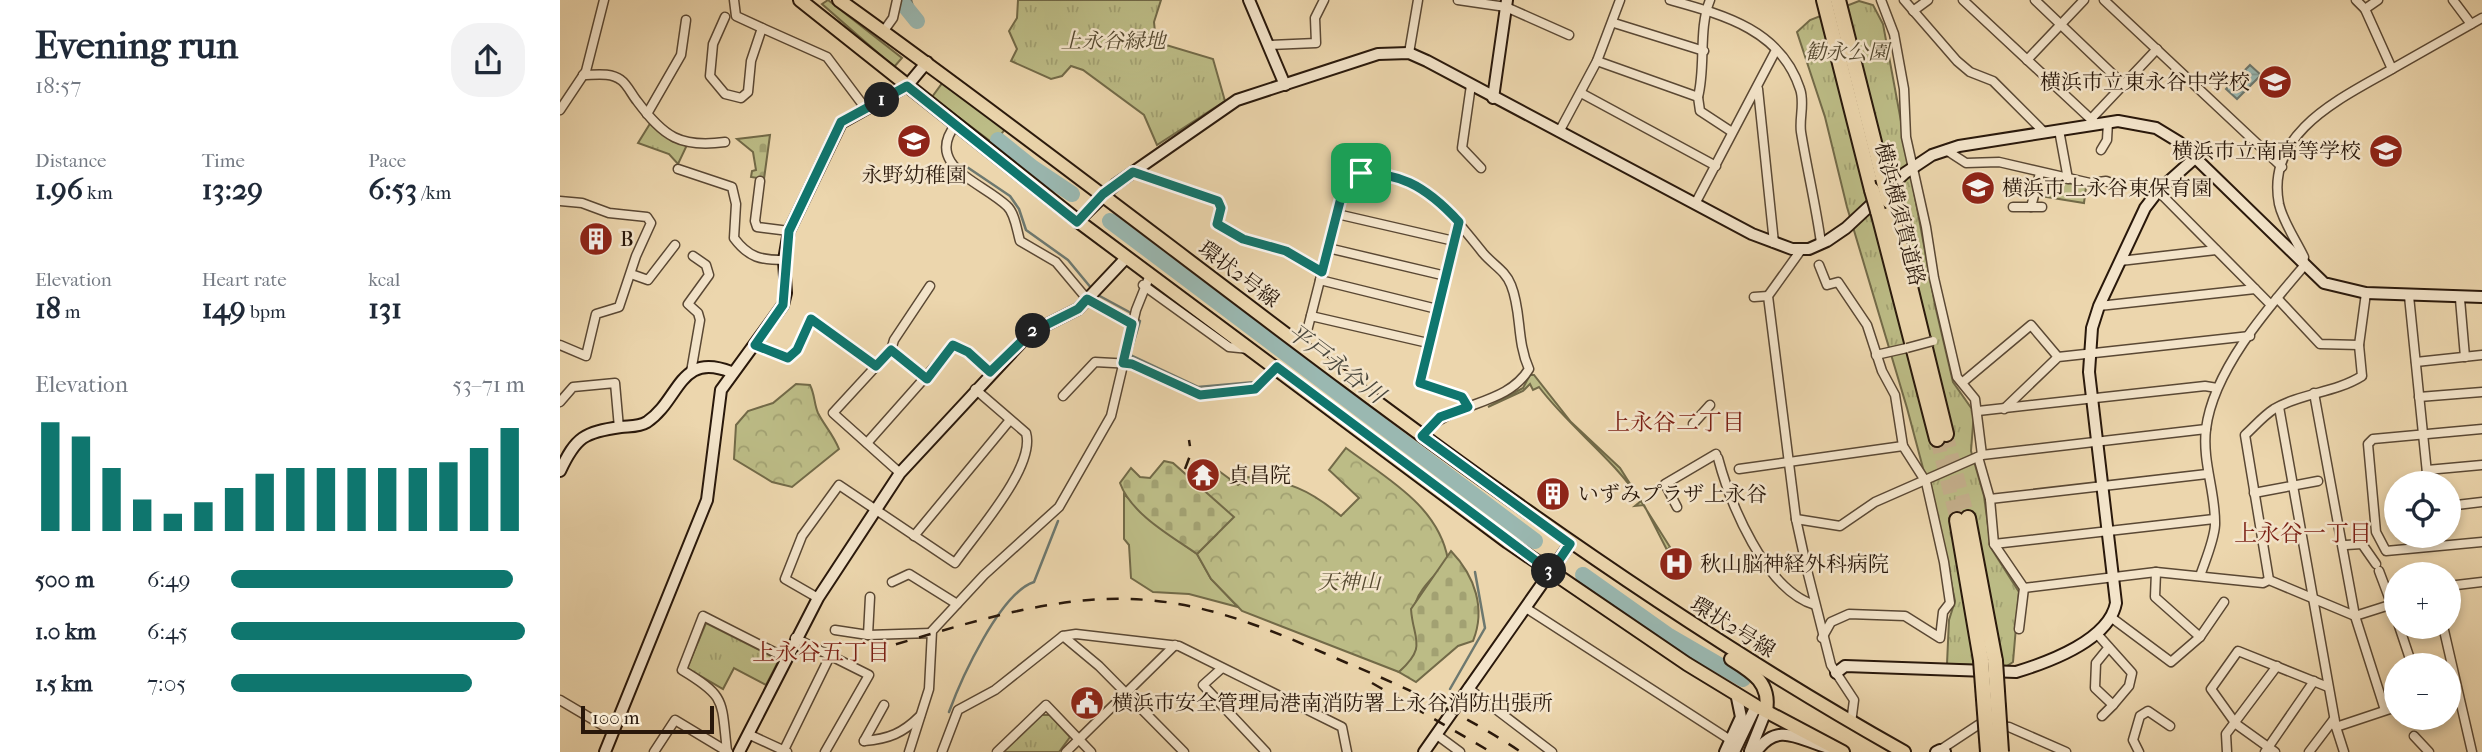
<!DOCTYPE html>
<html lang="en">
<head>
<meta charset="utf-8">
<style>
  :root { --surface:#fff; --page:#f2f2f3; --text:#1f2937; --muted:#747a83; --accent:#0f766e }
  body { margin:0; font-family:"IM FELL French Canon","Noto Serif JP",serif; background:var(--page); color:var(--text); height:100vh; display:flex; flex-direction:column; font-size:26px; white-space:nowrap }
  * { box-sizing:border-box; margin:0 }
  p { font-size:23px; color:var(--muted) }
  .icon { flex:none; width:38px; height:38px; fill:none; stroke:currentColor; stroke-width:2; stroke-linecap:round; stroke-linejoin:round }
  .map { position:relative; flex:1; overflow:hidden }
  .side { display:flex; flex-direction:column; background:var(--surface); width:560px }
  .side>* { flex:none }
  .fabs { position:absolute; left:1824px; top:471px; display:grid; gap:14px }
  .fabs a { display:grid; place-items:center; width:77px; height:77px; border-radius:50%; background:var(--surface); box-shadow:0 4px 10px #0003; font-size:35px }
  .scale { position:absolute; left:21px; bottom:18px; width:133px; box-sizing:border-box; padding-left:7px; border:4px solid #29180b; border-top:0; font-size:19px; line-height:24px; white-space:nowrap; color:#29180b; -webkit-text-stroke:5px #f3e4ca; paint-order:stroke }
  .pin { position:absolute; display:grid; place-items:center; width:60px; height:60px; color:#fff; margin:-30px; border-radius:14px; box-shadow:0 4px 10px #0006 }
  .km { position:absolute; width:35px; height:35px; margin:-18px; border-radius:50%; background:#222; color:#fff; font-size:19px; line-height:35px; text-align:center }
  .round { display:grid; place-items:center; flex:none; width:74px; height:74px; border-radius:28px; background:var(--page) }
  .headline { display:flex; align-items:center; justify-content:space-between; height:119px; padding:0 35px }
  h1 { font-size:38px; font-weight:800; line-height:52px }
  .figures { display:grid; grid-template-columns:repeat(3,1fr); gap:10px; height:119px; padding:7px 35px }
  .figures div { display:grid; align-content:center }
  .figures b { font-size:30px; font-weight:800 }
  .figures small { font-size:19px; font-weight:400 }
  .figures p { font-size:19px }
  .chart { height:196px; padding:14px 35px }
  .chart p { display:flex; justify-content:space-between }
  .chart svg { width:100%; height:126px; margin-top:7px; stroke:var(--accent); stroke-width:6 }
  ul { padding:0 35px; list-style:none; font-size:23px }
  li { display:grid; grid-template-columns:112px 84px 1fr; align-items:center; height:52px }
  li i { height:18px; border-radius:9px; background:var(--accent) }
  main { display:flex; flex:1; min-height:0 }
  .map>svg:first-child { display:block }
  .grass { fill:#bcbc86; stroke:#726a48; stroke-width:2 }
  .forest { fill:url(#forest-crowns); stroke:#726a48; stroke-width:2 }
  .cemetery { fill:url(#cemetery-stones); stroke:#726a48; stroke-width:2 }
  .park { fill:url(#park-tufts); stroke:#726a48; stroke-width:2 }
  .water { fill:url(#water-rules); stroke:#6d786f; stroke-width:2 }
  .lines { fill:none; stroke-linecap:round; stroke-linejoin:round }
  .stream { stroke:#6d786f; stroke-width:2.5 }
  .river { stroke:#9ab8b1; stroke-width:16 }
  .highway-tunnel { stroke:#c5b08d; stroke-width:14; stroke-dasharray:14 7; stroke-linecap:butt }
  .street-casing { stroke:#5a4834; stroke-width:11 }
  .secondary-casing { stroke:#29180b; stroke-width:14 }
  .primary-casing { stroke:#29180b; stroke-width:16 }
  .highway-casing { stroke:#29180b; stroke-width:18 }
  .street { stroke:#f3e4ca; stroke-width:8 }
  .secondary { stroke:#f3e4ca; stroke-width:10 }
  .primary { stroke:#ecd6ad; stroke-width:12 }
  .highway { stroke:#ecd6ad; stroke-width:14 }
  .rail { stroke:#29180b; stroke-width:2.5; stroke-dasharray:12 12; stroke-linecap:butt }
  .street-bridge-casing { stroke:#5a4834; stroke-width:11; stroke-linecap:butt }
  .highway-bridge-casing { stroke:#29180b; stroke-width:18; stroke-linecap:butt }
  .street-bridge { stroke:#f3e4ca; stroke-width:8 }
  .highway-bridge { stroke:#ecd6ad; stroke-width:14 }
  .route-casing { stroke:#fff; stroke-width:14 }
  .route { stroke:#0f766e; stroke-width:9 }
  .labels { text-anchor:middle; stroke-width:5; stroke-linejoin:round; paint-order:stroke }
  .park-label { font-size:21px; font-style:italic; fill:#554930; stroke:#f3e4ca }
  .poi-label { font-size:21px; fill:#29180b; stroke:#f3e4ca; text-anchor:start }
  .street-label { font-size:21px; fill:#29180b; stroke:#f3e4ca }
  .water-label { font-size:23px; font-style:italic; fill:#4b483d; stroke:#f3e4ca }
  .neighbourhood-label { font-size:23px; fill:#7a1f14; stroke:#f3e4ca }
</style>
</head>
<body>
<main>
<section class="side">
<div class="headline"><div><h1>Evening run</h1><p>18:57</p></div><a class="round"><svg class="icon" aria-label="share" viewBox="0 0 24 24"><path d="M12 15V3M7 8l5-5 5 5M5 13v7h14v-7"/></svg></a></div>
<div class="figures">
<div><p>Distance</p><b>1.96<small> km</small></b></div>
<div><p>Time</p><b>13:29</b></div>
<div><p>Pace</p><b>6:53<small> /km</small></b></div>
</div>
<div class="figures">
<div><p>Elevation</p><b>18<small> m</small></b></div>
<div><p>Heart rate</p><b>149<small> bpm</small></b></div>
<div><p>kcal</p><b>131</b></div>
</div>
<div class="chart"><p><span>Elevation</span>53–71 m</p>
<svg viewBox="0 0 160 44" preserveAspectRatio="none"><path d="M5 44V6M15 44V11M25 44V22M35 44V33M45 44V38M55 44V34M65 44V29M75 44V24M85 44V22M95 44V22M105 44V22M115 44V22M125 44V22M135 44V20M145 44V15M155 44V8"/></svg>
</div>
<ul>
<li><b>500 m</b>6:49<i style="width:96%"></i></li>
<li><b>1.0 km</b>6:45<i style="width:100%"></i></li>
<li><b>1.5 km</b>7:05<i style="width:82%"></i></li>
</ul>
</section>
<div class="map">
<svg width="1922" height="752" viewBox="0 0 1922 752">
  <defs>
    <pattern id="forest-crowns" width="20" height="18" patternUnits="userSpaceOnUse" patternTransform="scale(1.75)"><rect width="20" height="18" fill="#bcbc86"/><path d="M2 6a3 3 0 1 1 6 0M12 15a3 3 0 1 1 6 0" fill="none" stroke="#a2a172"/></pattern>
    <pattern id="cemetery-stones" width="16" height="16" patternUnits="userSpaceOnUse" patternTransform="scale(1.75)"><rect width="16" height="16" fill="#bcbc86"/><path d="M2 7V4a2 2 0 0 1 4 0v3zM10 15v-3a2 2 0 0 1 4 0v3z" fill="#a2a172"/></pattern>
    <pattern id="park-tufts" width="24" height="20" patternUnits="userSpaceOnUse" patternTransform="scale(1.75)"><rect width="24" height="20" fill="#bcbc86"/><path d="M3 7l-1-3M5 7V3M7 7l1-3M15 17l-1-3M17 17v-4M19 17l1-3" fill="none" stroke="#a2a172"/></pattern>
    <pattern id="water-rules" width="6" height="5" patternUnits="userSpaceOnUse" patternTransform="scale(1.75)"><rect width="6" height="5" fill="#9ab8b1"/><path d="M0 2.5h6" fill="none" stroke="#859d97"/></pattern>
  </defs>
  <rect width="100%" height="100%" fill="#ecd6ad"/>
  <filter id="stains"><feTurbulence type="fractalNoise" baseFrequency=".00286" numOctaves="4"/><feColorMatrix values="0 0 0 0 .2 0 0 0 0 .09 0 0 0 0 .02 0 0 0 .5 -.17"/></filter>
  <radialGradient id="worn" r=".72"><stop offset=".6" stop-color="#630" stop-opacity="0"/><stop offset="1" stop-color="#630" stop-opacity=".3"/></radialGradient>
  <g class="grass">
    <polygon points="268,0 342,58 334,67 262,4"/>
    <polygon points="383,82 445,129 434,144 372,97"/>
    <path d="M970 375H974L1011 422 1060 468 1110 547 1107 550 1084 505 1075 506 1081 501C1053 458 1010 428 979 387L973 390 970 384 963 391 928 407 963 388Z"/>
    <polygon points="564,494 596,525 637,554 651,579 678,607 629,594 593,592 571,578 569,545 564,539"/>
  </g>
  <g class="forest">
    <path d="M236 384 250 385C255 395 254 404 258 413 264 425 273 434 279 449L232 487 212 482 174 459 176 425 188 411 213 403Z"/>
    <path d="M786 448C826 478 879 506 888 560 862 591 844 599 860 641L852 661 839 672 682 611 651 579 637 554 657 534 626 474 639 464 648 463 678 485 687 477C728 481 749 489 781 516L799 498 769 470Z"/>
  </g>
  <g class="cemetery">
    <polygon points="210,135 204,179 191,177 192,171 196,170 193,152 177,139"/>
    <path d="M604 461 613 463 674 517 637 554C611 536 571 514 560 483L571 468 580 477 590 478Z"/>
    <path d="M891 551C915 576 926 609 913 641L898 646 856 682 839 672C868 646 853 640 851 609Z"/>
  </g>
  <g class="park">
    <polygon points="458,0 601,0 594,22 596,42 653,59 665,101 597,145 584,115 523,70 511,66 502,76 491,79 451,61 457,49 449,31 457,18"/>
    <polygon points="1299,1 1313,5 1323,24 1375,305 1393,382 1414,412 1411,451 1424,496 1431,548 1459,592 1453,662 1447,666 1387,664 1389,620 1395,601 1384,547 1347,408 1287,207 1265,117 1237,32 1250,20"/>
    <polygon points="91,122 112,141 127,145 118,164 109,154 78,143"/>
    <polygon points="1489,179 1526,187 1524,203 1486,197"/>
    <polygon points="146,623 219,660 206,685 174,668 163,689 127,668"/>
    <polygon points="480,715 490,715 510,737 499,752 442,752"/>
  </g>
  <polygon class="water" points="1690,65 1701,75 1677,99 1666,89"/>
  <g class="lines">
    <g class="stream">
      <polyline points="351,0 357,21"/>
      <polyline points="407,167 450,196 459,209 466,230 508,260 532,289"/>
      <polyline points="536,294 573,314"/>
      <polyline points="577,319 580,321 570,355 638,387 695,382"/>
      <polyline points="890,689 925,628 915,572"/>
      <path d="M389 712C401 679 440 593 474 582L498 521"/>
    </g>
    <g class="river">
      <polyline points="340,0 357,21"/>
      <polyline points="438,140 473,168 512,194"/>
      <polyline points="550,221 975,541"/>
      <polyline points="1023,575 1109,636 1183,679"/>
    </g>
    <g class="highway-tunnel">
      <polyline points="1386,434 1408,518"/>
      <polyline points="1377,439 1397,520"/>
    </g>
    <g class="street-casing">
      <g id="street">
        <polyline points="174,0 176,16 202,28"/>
        <polyline points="898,0 946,7 1009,35"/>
        <path d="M1110 0C1164 15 1221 30 1240 89 1245 103 1239 118 1241 132 1247 169 1256 206 1261 243"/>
        <polyline points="1344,0 1397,61 1410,72 1433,81 1484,132"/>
        <polyline points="1403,0 1535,123"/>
        <polyline points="1475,0 1563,84"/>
        <polyline points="1544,0 1722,167"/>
        <polyline points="1893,0 1911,24"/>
        <polyline points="1805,9 1818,0"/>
        <polyline points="1353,11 1368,0"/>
        <polyline points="165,17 153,44 150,76 165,94 181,98 188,92 191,61 202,28 267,57 306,109"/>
        <polyline points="1054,23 1144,51"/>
        <polyline points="323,32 333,18 337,0"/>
        <polyline points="709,45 756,43 755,18 764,0"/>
        <polyline points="849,53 858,0"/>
        <polyline points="1467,60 1524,0"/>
        <polyline points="1037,61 1138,97 1140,111 1172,132"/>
        <polyline points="1832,69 1922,18"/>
        <path d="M23 75C35 75 50 72 61 80 67 84 72 95 77 101 104 137 120 148 165 142"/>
        <polyline points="911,85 902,148 921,168"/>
        <polyline points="1198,89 1214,243"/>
        <polyline points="1021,93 1156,166"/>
        <path d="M1138 97C1146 66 1138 29 1150 0"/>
        <polyline points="0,110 26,71 44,0"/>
        <polyline points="87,114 121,55 126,20"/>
        <polyline points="1531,119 1597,49"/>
        <path d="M396 124C363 166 422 182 447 206 455 213 457 231 460 241L496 262 527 299 572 324"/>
        <polyline points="1499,130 1508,179"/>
        <polyline points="999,132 1037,61 1060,0"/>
        <polyline points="1386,150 1406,163 1439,162 1530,183 1546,181 1559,186"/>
        <polyline points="1541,150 1547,140 1548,122"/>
        <path d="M118 169 172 187 176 204 174 238C189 258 201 260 224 260"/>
        <polyline points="573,172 658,201 661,208 657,224 683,239 726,251 762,272"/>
        <polyline points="200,181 195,221 197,227 229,231"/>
        <polyline points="1598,191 1711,305"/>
        <polyline points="0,201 22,203 49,213 87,217 91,223 76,256 59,307 36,314 26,356 0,345"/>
        <polyline points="1135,204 1216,50"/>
        <polyline points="1453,207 1482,207"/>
        <polyline points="1471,207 1480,173"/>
        <polyline points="777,214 894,241"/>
        <polyline points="899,222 860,383 902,397 908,407"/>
        <polyline points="768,248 886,276"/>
        <polyline points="1241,250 1208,296 1236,519 1248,574 1271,665 1294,700 1291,723"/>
        <polyline points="1560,261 1656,250"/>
        <path d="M1743 263 1744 257C1736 240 1723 222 1719 204 1705 132 1782 98 1832 69L1805 9 1796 0"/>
        <polyline points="1259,265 1267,285 1278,282 1307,325 1322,371 1335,395 1343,446 1366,482 1384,562 1390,603 1383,612 1380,638 1345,616 1289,614 1271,622 1262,638"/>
        <polyline points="71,274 88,280 115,245"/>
        <polyline points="760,280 877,309"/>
        <polyline points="583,285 669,347 689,349"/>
        <polyline points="1849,296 1868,483"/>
        <polyline points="1194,297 1208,296"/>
        <polyline points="1717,298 1760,344 1799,345"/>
        <polyline points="1900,299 1905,357"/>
        <polyline points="1539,306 1695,289"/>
        <polyline points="751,316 868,343"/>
        <polyline points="195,345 227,358 237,350 251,319 316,366"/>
        <path d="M743 347 787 174C855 168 884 204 923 253 933 265 945 270 951 285 962 312 956 340 969 369 945 408 890 400 862 436"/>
        <polyline points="331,350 334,340 370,286"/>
        <polyline points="1316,355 1347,348"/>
        <polyline points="1856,362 1922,355"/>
        <polyline points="131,372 140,320 138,313 128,304 149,275 146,265 133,256"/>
        <polyline points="1403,382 1471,325 1498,357"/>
        <polyline points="1754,393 1795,616 1825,710"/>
        <polyline points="503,396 535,362 572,364 640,395 695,389 716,367"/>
        <polyline points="1859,397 1922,392"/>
        <polyline points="0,402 13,387 55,383 59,428"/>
        <polyline points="1719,407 1776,727 1784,752"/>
        <polyline points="1444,409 1498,357 1690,336"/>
        <polyline points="1418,411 1645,386 1657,388"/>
        <polyline points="1133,424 1150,405"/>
        <polyline points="1922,429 1813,439 1808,444 1816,532 1826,551 1922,542"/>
        <polyline points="307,443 393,346 408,352 430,372"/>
        <polyline points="1422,455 1646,429"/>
        <polyline points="1418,457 1430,499 1434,544 1464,588 1459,629"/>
        <path d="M1158 458C1170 503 1205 590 1255 605"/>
        <polyline points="1179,469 1343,446"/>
        <polyline points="1867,470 1922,465"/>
        <polyline points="340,473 273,413 331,350 367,379"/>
        <polyline points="1694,493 1758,481"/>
        <polyline points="1430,499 1647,474"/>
        <polyline points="1888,506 1922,502"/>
        <polyline points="1117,507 1105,484 1156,454"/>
        <polyline points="1236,519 1280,526 1315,502 1422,455 1415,399 1397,377 1374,278 1366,227 1346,137 1344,89 1334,34 1321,0"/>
        <polyline points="354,536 450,420"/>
        <polyline points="1434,544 1654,519"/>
        <polyline points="1786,545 1802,544 1816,564"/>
        <polyline points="1819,571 1836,616"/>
        <polyline points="1596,572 1595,597 1640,637"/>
        <path d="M1640 576C1645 561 1654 541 1655 525 1656 493 1642 462 1646 429 1653 371 1707 309 1744 266"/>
        <path d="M1709 580 1685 435C1694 427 1703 416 1714 409 1741 393 1775 393 1802 376L1799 345 1806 293"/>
        <polyline points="332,582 349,574 397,604"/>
        <polyline points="1888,586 1922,582"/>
        <polyline points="1464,588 1596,572 1703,583 1709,580 1795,616 1836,603"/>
        <path d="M258 598 225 579 242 536 279 485 395 563C415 534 476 467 466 433L415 389"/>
        <polyline points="966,608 1175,743"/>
        <polyline points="1552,618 1611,662 1640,637 1664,602"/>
        <polyline points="1839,626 1852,665"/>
        <polyline points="1883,626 1912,752"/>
        <polyline points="275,630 308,635 371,633"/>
        <polyline points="308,635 310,597"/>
        <polyline points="1538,635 1572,673 1569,686 1553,705 1535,688 1536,663 1549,647"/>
        <polyline points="503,636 539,666 624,752"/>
        <polyline points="235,638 309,675 265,752"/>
        <polyline points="662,668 643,685 706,752"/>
        <polyline points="908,688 992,752"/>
        <polyline points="0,700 54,732"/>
        <polyline points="1542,716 1553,705"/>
        <polyline points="1776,727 1836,707"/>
        <polyline points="188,734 227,752"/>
        <polyline points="877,735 900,752"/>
        <polyline points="1854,736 1869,752"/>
        <path d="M304 741C329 739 343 733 360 716"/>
        <polyline points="304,741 324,705"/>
        <polyline points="1380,750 1418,725 1449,727 1506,752"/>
        <path d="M167 751C161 700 167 697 122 670L143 616 226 658"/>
        <polyline points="94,752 115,720 168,752"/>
        <polyline points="223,752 270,656"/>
        <polyline points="349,752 369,689 372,631 424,575 499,507 551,416 576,310 590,275"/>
        <polyline points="382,752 398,710 435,690 503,636 516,634 619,646 782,727 787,752"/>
        <polyline points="437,752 486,705 531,752"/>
        <polyline points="506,752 615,645"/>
        <polyline points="1579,752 1573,740 1580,716 1588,711 1610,726"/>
        <polyline points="1667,752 1666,734 1717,666"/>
        <polyline points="1705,752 1754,681"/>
        <polyline points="1715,752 1676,724 1651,689 1678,651 1768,687"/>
        <polyline points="1749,752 1774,719"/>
      </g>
    </g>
    <g class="secondary-casing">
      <g id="secondary">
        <polyline points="689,0 725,85"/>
        <polyline points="933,98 947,0"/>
        <polyline points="518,221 556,184 677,100 818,54 849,53 867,61 1192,234 1232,249 1249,249 1267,241 1286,228 1345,173 1372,155 1399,146 1558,121 1596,128 1619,142 1764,283 1806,293 1922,297"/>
        <path d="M0 471C16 437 24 432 61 427 70 426 79 427 87 422 120 400 119 351 171 372"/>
        <path d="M1276 673 1285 666 1456 672C1489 662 1549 640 1556 603L1529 372 1532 328 1539 306 1585 208 1598 191 1636 157"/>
        <polyline points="1190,751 1206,711"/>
        <polyline points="45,752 147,500 161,390 223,305 226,293 224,260 229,231 281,123 347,86 367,62"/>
        <polyline points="179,752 258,598 340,473 470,333 518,309 566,258"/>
        <polyline points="864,752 1010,544"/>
        <polyline points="1165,752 1181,717 1176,693"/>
        <polyline points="1174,752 1196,706"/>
        <path d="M1196 752C1219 719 1241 742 1273 749"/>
        <polyline points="1376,752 1380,750 1385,752"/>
      </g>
    </g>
    <g class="primary-casing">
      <g id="primary">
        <polyline points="240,0 518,221 948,542 1127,664 1196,706 1283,752"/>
        <path d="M279 0C633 253 964 539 1344 752"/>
        <path d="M1171 659C1192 672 1211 683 1206 711"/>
      </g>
    </g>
    <g class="highway-casing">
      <g id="highway">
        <polyline points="1264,0 1312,190"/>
        <polyline points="1278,0 1323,178"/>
        <polyline points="1329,201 1386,434"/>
        <polyline points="1318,211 1377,439"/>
        <polyline points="1408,518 1435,661"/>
        <polyline points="1397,520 1421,660"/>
      </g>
    </g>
    <use href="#street" class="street"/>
    <use href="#secondary" class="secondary"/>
    <use href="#primary" class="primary"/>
    <use href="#highway" class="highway"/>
    <g class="rail">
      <polyline points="625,469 631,453 629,440"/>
      <path d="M313 651C383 631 455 606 529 600 628 592 699 625 787 663 847 688 907 716 961 752"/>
      <polyline points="812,683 931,752"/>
    </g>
    <g class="street-bridge-casing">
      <polyline id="street-bridge" points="1347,348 1373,341"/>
    </g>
    <g class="highway-bridge-casing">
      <g id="highway-bridge">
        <polyline points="1323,178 1329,201"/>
        <polyline points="1312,190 1318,211"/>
        <polyline points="1421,660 1428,752"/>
        <polyline points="1435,661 1441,752"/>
      </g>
    </g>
    <use href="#street-bridge" class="street-bridge"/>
    <use href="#highway-bridge" class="highway-bridge"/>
  </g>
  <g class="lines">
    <g class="route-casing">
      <path id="route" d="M347 86 517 222 543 194 573 172 658 201 661 208 657 224 683 239 726 251 762 272 787 174C837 169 866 186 899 222L860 383 902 397 908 407 880 417 862 436 1010 544 991 572 717 367 695 389 640 395 572 364 563 363 572 324 527 299 518 309 470 333 430 372 408 352 393 345 367 379 331 350 316 366 251 319 237 350 228 358 195 345 223 305 229 231 281 122Z"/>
    </g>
    <use href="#route" class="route"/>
  </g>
  <defs>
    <g id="school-disc" transform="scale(1.75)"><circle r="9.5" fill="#8f2418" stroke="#f3e4ca"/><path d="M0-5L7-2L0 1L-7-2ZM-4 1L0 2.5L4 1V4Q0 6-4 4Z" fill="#fff"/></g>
    <g id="building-disc" transform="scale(1.75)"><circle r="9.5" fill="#8f2418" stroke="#f3e4ca"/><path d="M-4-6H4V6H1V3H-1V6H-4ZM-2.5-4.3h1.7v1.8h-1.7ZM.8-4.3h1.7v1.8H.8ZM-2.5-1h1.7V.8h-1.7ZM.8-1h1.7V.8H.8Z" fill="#fff"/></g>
    <g id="temple-disc" transform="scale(1.75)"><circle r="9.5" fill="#8f2418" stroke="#f3e4ca"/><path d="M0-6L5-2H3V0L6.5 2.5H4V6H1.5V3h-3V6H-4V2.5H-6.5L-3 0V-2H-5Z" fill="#fff"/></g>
    <g id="hospital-disc" transform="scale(1.75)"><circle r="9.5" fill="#8f2418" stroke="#f3e4ca"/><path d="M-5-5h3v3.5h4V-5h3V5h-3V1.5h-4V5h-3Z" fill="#fff"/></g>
    <g id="civic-disc" transform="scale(1.75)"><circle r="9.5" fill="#8f2418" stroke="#f3e4ca"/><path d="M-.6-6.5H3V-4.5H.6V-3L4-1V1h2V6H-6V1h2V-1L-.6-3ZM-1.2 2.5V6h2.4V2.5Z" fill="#fff"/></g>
  </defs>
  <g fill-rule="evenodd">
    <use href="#school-disc" x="1715" y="82"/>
    <use href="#school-disc" x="354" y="141"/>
    <use href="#school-disc" x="1826" y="151"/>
    <use href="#school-disc" x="1418" y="188"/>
    <use href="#building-disc" x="36" y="239"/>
    <use href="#temple-disc" x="643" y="475"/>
    <use href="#building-disc" x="993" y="494"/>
    <use href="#hospital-disc" x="1116" y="564"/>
    <use href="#civic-disc" x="527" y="703"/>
  </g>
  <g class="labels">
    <g class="park-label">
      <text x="553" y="48">上永谷緑地</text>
      <text x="1287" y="59">勧永公園</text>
      <text x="789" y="589">天神山</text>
    </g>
    <g class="poi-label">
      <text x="1690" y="89" text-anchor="end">横浜市立東永谷中学校</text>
      <text x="1801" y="158" text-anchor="end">横浜市立南高等学校</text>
      <text x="354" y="182" text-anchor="middle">永野幼稚園</text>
      <text x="1442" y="195">横浜市上永谷東保育園</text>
      <text x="60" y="246">B</text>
      <text x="668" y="482">貞昌院</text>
      <text x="1018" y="501">いずみプラザ上永谷</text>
      <text x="1140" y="571">秋山脳神経外科病院</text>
      <text x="552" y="710">横浜市安全管理局港南消防署上永谷消防出張所</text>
    </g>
    <g class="street-label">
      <text transform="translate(1340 214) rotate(76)" y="7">横浜横須賀道路</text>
      <text transform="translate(679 274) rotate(37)" y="7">環状2号線</text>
      <text transform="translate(1173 627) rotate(32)" y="7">環状2号線</text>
    </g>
    <g class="water-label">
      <text transform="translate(776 363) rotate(37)" y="8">平戸永谷川</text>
    </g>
    <g class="neighbourhood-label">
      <text x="1116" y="430">上永谷二丁目</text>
      <text x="1743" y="541">上永谷一丁目</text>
      <text x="261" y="660">上永谷五丁目</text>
    </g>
  </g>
  <rect width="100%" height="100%" filter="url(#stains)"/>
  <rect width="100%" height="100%" fill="url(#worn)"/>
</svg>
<div class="fabs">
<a><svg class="icon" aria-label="locate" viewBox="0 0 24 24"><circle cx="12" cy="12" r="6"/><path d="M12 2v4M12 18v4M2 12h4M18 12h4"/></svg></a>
<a>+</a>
<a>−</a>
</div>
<div class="scale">100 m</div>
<div class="pin" style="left:801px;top:173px;background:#1e9e55"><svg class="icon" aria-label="arrive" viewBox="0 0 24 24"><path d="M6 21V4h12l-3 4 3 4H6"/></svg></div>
<b class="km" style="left:322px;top:100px">1</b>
<b class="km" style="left:473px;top:331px">2</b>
<b class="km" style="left:989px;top:571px">3</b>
</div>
</main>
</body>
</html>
